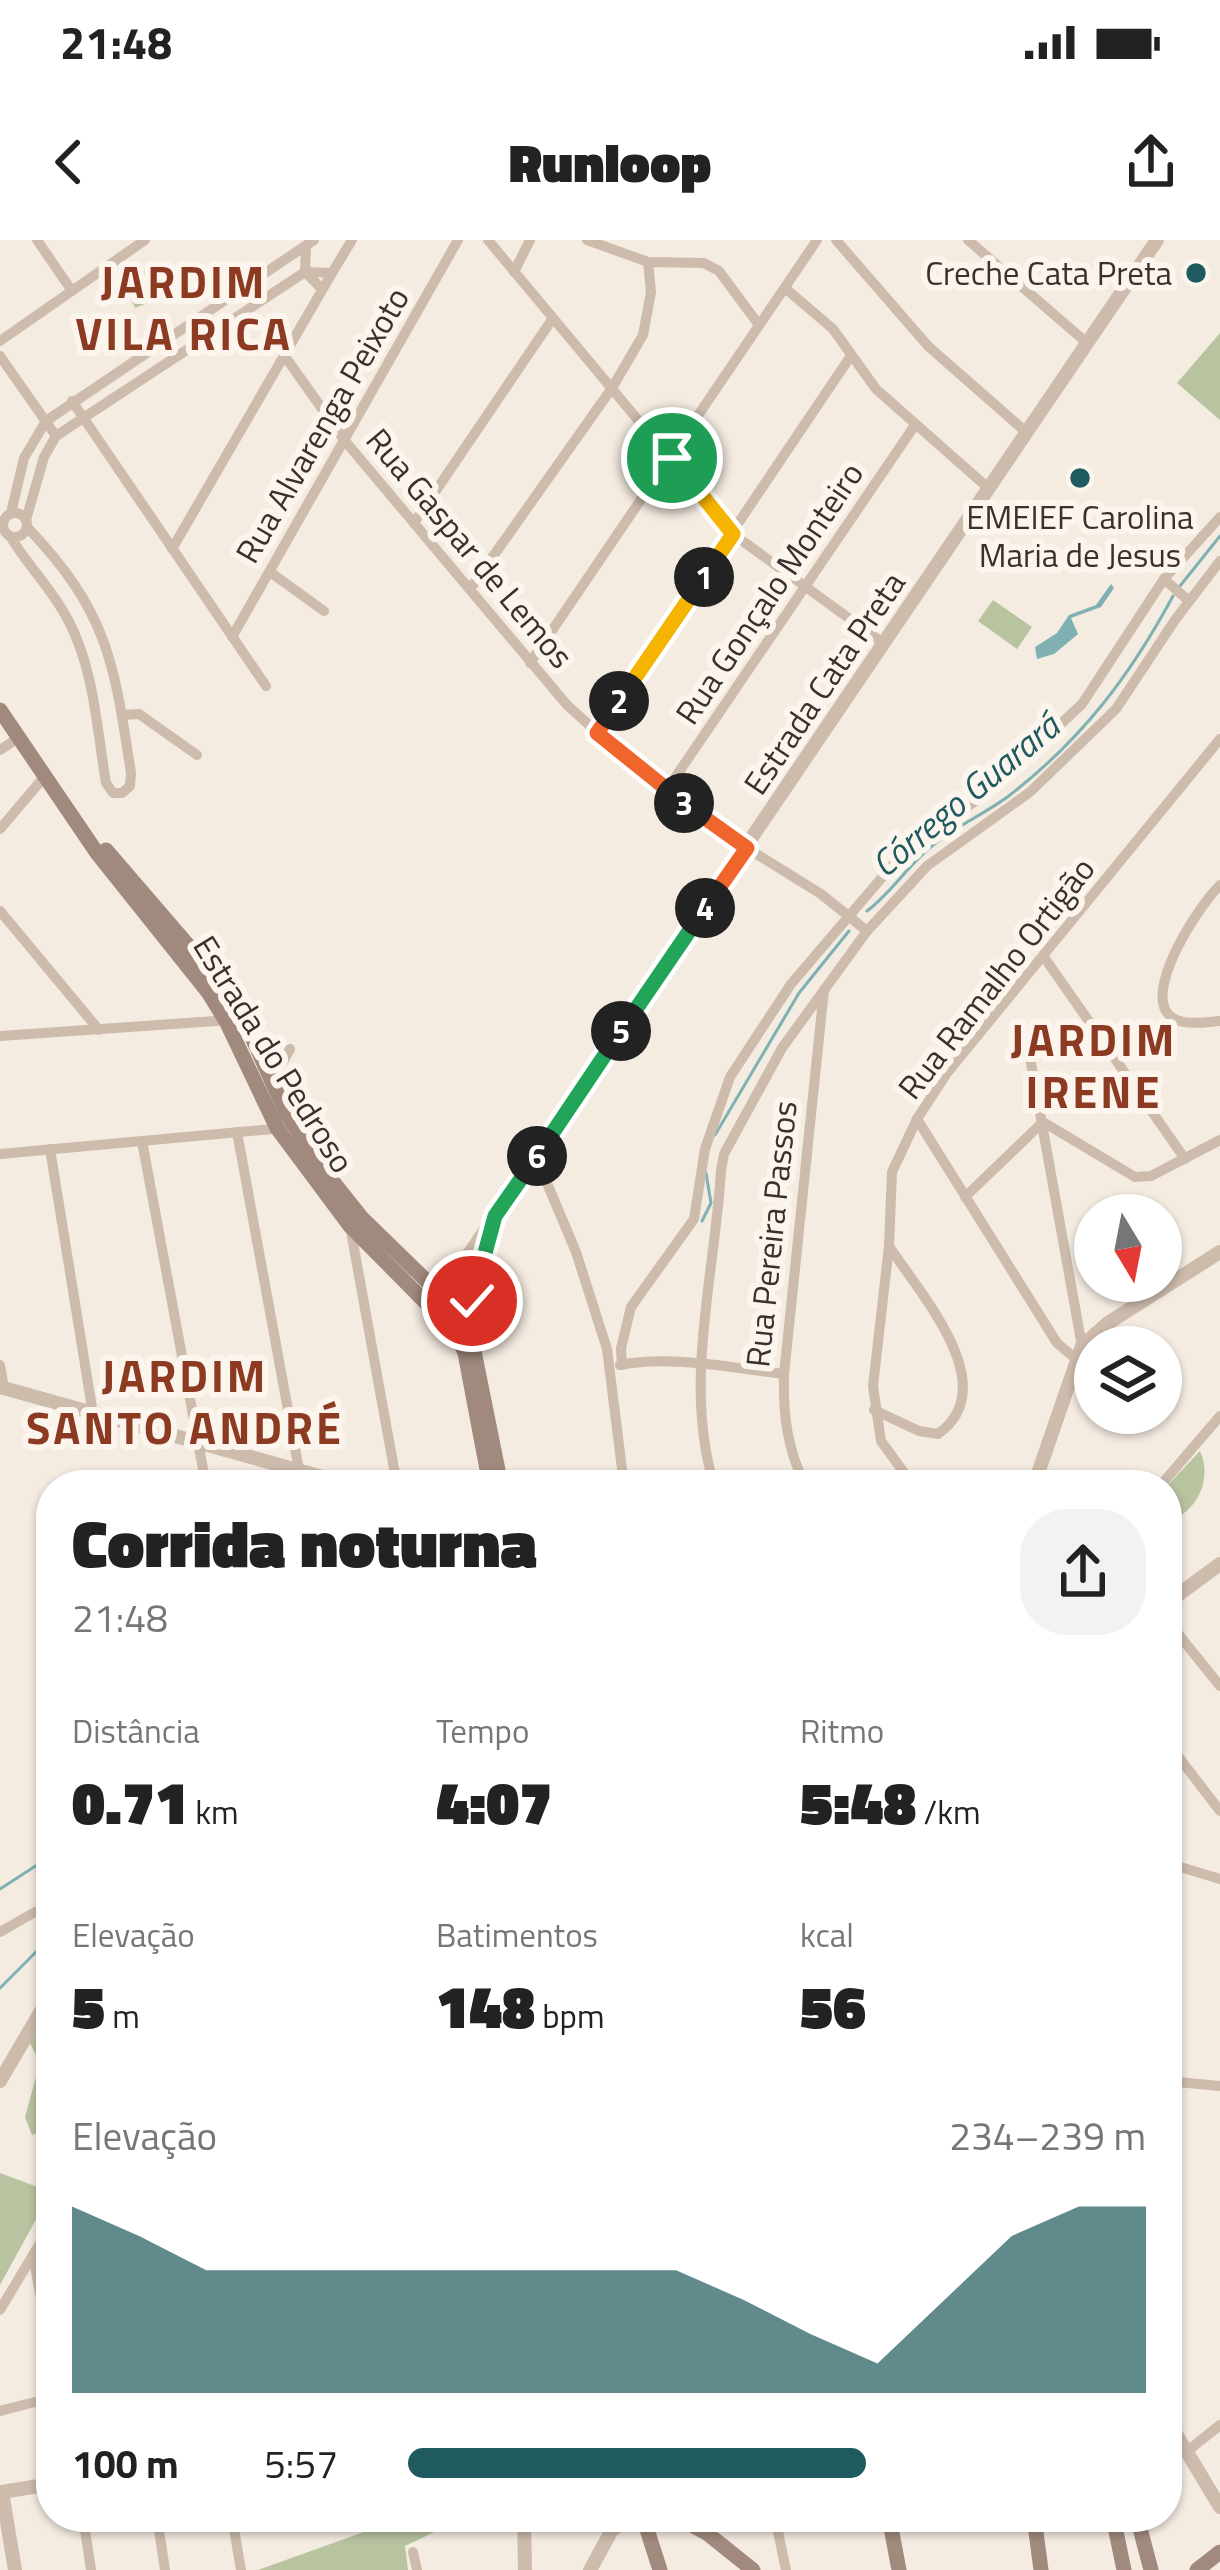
<!DOCTYPE html>
<html lang="pt">
<head>
<meta charset="utf-8">
<style>
  :root { --surface:#fff; --page:#f2f2f2; --text:#222; --muted:#767676; --accent:#1f5a5e }
  body { margin:0; font-family:"Titillium Web",sans-serif; background:var(--page); color:var(--text); height:100vh; display:flex; flex-direction:column; font-size:45px; white-space:nowrap }
  * { box-sizing:border-box; margin:0 }
  p { font-size:39px; color:var(--muted) }
  .icon { flex:none; width:66px; height:66px; fill:none; stroke:currentColor; stroke-width:2; stroke-linecap:round; stroke-linejoin:round }
  .map { position:relative; flex:1; overflow:hidden }
  .sheet { position:absolute; left:36px; top:1230px; width:1146px; height:1062px; display:flex; flex-direction:column; background:var(--surface); border-radius:48px; box-shadow:0 3px 9px #0004 }
  .sheet>* { flex:none }
  .needle { width:78px; rotate:170deg }
  .buttons { position:absolute; left:1074px; top:954px; display:grid; gap:24px }
  .buttons a { display:grid; place-items:center; width:108px; height:108px; border-radius:50%; background:var(--surface); box-shadow:0 3px 9px #0004; font-size:60px }
  .pin { position:absolute; display:grid; place-items:center; width:102px; height:102px; color:#fff; margin:-51px; border:6px solid #fff; border-radius:50%; box-shadow:0 3px 12px #0007 }
  .km { position:absolute; width:60px; height:60px; margin:-30px; border-radius:50%; background:#222; color:#fff; font-size:33px; line-height:60px; text-align:center }
  .round { display:grid; place-items:center; flex:none; width:126px; height:126px; border-radius:48px; background:var(--page) }
  .summary { display:flex; align-items:center; justify-content:space-between; height:204px; padding:0 36px }
  h1 { font-size:66px; font-weight:800; line-height:90px }
  .stats { display:grid; grid-template-columns:repeat(3,1fr); gap:18px; height:204px; padding:12px 36px }
  .stats div { display:grid; align-content:center }
  .stats b { font-size:60px; font-weight:800 }
  .stats small { font-size:33px; font-weight:400 }
  .stats p { font-size:33px }
  .chart { height:336px; padding:24px 36px }
  .chart p { display:flex; justify-content:space-between }
  .chart svg { width:100%; height:216px; margin-top:12px; fill:var(--accent); opacity:.7 }
  ul { padding:0 36px; list-style:none; font-size:39px }
  li { display:grid; grid-template-columns:192px 144px 1fr; align-items:center; height:90px }
  li i { height:30px; border-radius:15px; background:var(--accent) }
  .status { display:flex; justify-content:space-between; align-items:center; height:84px; padding:0 60px; background:var(--surface); direction:ltr }
  .status svg { height:33px; fill:currentColor }
  header { display:flex; justify-content:space-between; align-items:center; height:156px; padding:0 36px; background:var(--surface); font-size:54px; font-weight:800 }
  .map>svg:first-child { display:block }
  .green { fill:#b8c4a0 }
  .water { fill:#7fb0b2 }
  .lines { fill:none; stroke-linecap:round; stroke-linejoin:round }
  .stream { stroke:#7fb0b2; stroke-width:3 }
  .minor { stroke:#cdbbac; stroke-width:10 }
  .tertiary { stroke:#cdbbac; stroke-width:14 }
  .secondary { stroke:#a18a7d; stroke-width:15 }
  .split-1-casing { stroke:#fff; stroke-width:24 }
  .split-2-casing { stroke:#fff; stroke-width:24 }
  .split-3-casing { stroke:#fff; stroke-width:24 }
  .split-4-casing { stroke:#fff; stroke-width:24 }
  .split-5-casing { stroke:#fff; stroke-width:24 }
  .split-6-casing { stroke:#fff; stroke-width:24 }
  .split-7-casing { stroke:#fff; stroke-width:24 }
  .split-1 { stroke:#f5b400; stroke-width:15 }
  .split-2 { stroke:#f5b400; stroke-width:15 }
  .split-3 { stroke:#f0652b; stroke-width:15 }
  .split-4 { stroke:#f0652b; stroke-width:15 }
  .split-5 { stroke:#22a559; stroke-width:15 }
  .split-6 { stroke:#22a559; stroke-width:15 }
  .split-7 { stroke:#22a559; stroke-width:15 }
  .poi-dot { fill:#1f5a5e; stroke:#fbf5ee; stroke-width:4.5 }
  .labels { text-anchor:middle; stroke-width:12; stroke-linejoin:round; paint-order:stroke }
  .poi-label { font-size:33px; fill:#3b302b; stroke:#fbf5ee; text-anchor:end }
  .street-label { font-size:33px; fill:#3b302b; stroke:#fbf5ee }
  .water-label { font-size:36px; font-style:italic; fill:#1f5a5e; stroke:#fbf5ee }
  .district-label { font-size:45px; font-weight:bold; letter-spacing:3px; fill:#8c3b22; stroke:#fbf5ee }
</style>
</head>
<body>
<div class="status"><b>21:48</b><svg viewBox="0 0 49 12"><path d="M0 12V9h3v3zM5 12V6h3v6zM10 12V3h3v9zM15 12V0h3v12zM26 1h20v11H26zM47 4h2v5h-2z"/></svg></div>
<header><svg class="icon" aria-label="back" viewBox="0 0 24 24"><path d="M15 5l-7 7 7 7"/></svg>Runloop<svg class="icon" aria-label="share" viewBox="0 0 24 24"><path d="M12 15V3M7 8l5-5 5 5M5 13v7h14v-7"/></svg></header>
<div class="map">
<svg width="1220" height="2330" viewBox="0 0 1220 2330">
  <rect width="100%" height="100%" fill="#f4ebe1"/>
  <g class="green">
    <polygon points="167,21 179,50 135,68 123,39"/>
    <polygon points="1220,93 1220,180 1177,143"/>
    <polygon points="993,360 1032,387 1017,409 978,381"/>
    <path d="M1200 1211C1213 1238 1197 1274 1167 1281V1246Z"/>
    <polygon points="51,1770 51,1877 43,1891 32,1895 25,1877 40,1823 30,1803"/>
    <polygon points="0,1933 51,1952 0,2045"/>
    <polygon points="444,2277 447,2286 405,2306 408,2330 258,2330 400,2279"/>
  </g>
  <polygon class="water" points="1111,344 1114,348 1101,367 1071,378 1078,394 1054,414 1037,419 1035,407 1057,393 1069,375 1096,365"/>
  <g class="lines">
    <g class="stream">
      <polyline points="1180,346 1220,296"/>
      <path d="M867 671C892 652 908 625 932 606 956 586 985 574 1010 555 1082 499 1130 436 1173 356"/>
      <polyline points="715,895 799,753 849,691"/>
      <polyline points="702,981 711,963 706,933"/>
      <polyline points="0,1649 51,1616"/>
      <polyline points="0,1748 51,1697"/>
    </g>
    <g class="minor">
      <polyline points="37,0 72,51"/>
      <polyline points="488,0 733,294 883,403"/>
      <polyline points="587,0 648,22 704,23 719,31 759,85"/>
      <polyline points="836,0 928,106 1026,192"/>
      <polyline points="968,0 1087,103"/>
      <polyline points="306,6 305,32 322,49"/>
      <polyline points="514,32 530,0"/>
      <polyline points="785,48 833,89 876,149 987,247"/>
      <polyline points="0,101 145,0"/>
      <polyline points="284,115 345,201 567,465 647,537 747,608 821,654 867,691"/>
      <polyline points="0,116 56,196"/>
      <polyline points="72,161 266,446"/>
      <circle cx="15" cy="285" r="12"/>
      <polyline points="11,273 24,218 46,181 314,0"/>
      <polyline points="26,280 44,217 56,196 305,32 332,33 352,0"/>
      <polyline points="414,283 553,78"/>
      <path d="M10 296C27 325 53 350 68 380 94 428 97 490 106 543L113 553H122L130 546 131 533C114 422 108 372 27 287"/>
      <polyline points="172,309 332,33"/>
      <polyline points="270,332 324,371"/>
      <polyline points="1164,339 1189,361"/>
      <polyline points="470,349 612,148 643,95 651,52 648,22"/>
      <polyline points="232,397 458,0"/>
      <polyline points="530,423 817,0"/>
      <polyline points="122,475 139,474 197,515"/>
      <polyline points="597,493 850,117"/>
      <polyline points="0,510 18,498"/>
      <polyline points="666,551 915,185"/>
      <polyline points="0,589 45,536"/>
      <path d="M1220 645C1200 664 1138 757 1173 778 1186 786 1206 782 1220 781"/>
      <polyline points="0,671 99,790"/>
      <polyline points="1044,717 1185,919"/>
      <polyline points="0,796 230,780"/>
      <polyline points="1031,823 1082,1106"/>
      <polyline points="273,840 290,809"/>
      <polyline points="917,879 1057,1103 1076,1119"/>
      <polyline points="237,892 299,1230"/>
      <polyline points="142,901 206,1245"/>
      <polyline points="50,909 93,1174"/>
      <polyline points="0,914 283,888"/>
      <polyline points="536,917 576,1012 607,1109 624,1245"/>
      <polyline points="965,957 1043,882 1135,937 1151,936 1220,900"/>
      <polyline points="350,986 397,1245"/>
      <polyline points="0,1125 4,1148"/>
      <path d="M620 1125C672 1115 732 1128 784 1134"/>
      <polyline points="622,1125 621,1108 631,1067 694,979 705,909 730,837 791,744 908,607 987,553 1082,464 1164,339 1220,277"/>
      <path d="M874 1170 919 1191 938 1194C1005 1146 919 1053 889 1006"/>
      <path d="M714 1245C683 1143 715 1035 721 930L724 914 782 808 867 691 927 626 1030 552 1116 469 1175 380 1220 321"/>
      <path d="M805 1245C787 1208 783 1175 784 1134L824 750"/>
      <polyline points="913,1245 881,1201 873,1146 889,1006 892,932 917,879 947,833 1220,499"/>
      <polyline points="1161,1245 1220,1176"/>
      <polyline points="1167,1380 1220,1446"/>
      <polyline points="1167,1502 1220,1571"/>
      <polyline points="1167,1623 1220,1639"/>
      <polyline points="0,1692 35,1672 51,1669"/>
      <polyline points="1167,1841 1220,1846"/>
      <polyline points="33,2015 51,2113"/>
      <polyline points="0,2070 51,1985"/>
      <polyline points="0,2171 51,2158"/>
      <polyline points="1185,2213 1220,2185"/>
      <polyline points="83,2277 91,2330"/>
      <polyline points="157,2277 165,2330"/>
      <polyline points="232,2277 241,2330"/>
      <polyline points="775,2277 786,2330"/>
      <polyline points="413,2312 417,2330"/>
    </g>
    <g class="tertiary">
      <polyline points="436,1063 1157,0"/>
      <polyline points="451,1082 463,1080 468,1071 489,992"/>
      <polyline points="0,1147 351,1245"/>
      <polyline points="1034,1245 1082,1106 1108,1083 1220,1012"/>
      <polyline points="1167,1363 1220,1324"/>
      <polyline points="0,1841 51,1754"/>
      <polyline points="1167,2179 1220,2267"/>
      <polyline points="2,2252 15,2330"/>
      <polyline points="2,2252 51,2244"/>
      <polyline points="524,2277 525,2330"/>
      <polyline points="590,2330 612,2290 634,2277"/>
    </g>
    <g class="secondary">
      <polyline points="0,470 97,613 208,752 226,781 277,888 350,986 457,1094 465,1113 490,1245"/>
      <polyline points="106,610 192,710 242,775 287,875 330,938 361,977 439,1053 470,1091 501,1245"/>
      <polyline points="643,2277 660,2330"/>
      <polyline points="677,2277 708,2294 753,2330"/>
      <polyline points="889,2277 899,2330"/>
      <polyline points="1034,2277 1041,2330"/>
      <polyline points="1113,2277 1124,2330"/>
      <polyline points="1137,2277 1151,2330"/>
      <polyline points="1197,2330 1220,2312"/>
    </g>
  </g>
  <g class="lines">
    <g class="split-1-casing">
      <polyline id="split-1" points="672,218 733,294 704,337"/>
    </g>
    <g class="split-2-casing">
      <polyline id="split-2" points="619,461 704,337"/>
    </g>
    <g class="split-3-casing">
      <polyline id="split-3" points="619,461 597,493 684,563"/>
    </g>
    <g class="split-4-casing">
      <polyline id="split-4" points="684,563 747,608 705,668"/>
    </g>
    <g class="split-5-casing">
      <polyline id="split-5" points="621,791 705,668"/>
    </g>
    <g class="split-6-casing">
      <polyline id="split-6" points="537,916 621,791"/>
    </g>
    <g class="split-7-casing">
      <polyline id="split-7" points="472,1061 495,976 537,916"/>
    </g>
    <use href="#split-1" class="split-1"/>
    <use href="#split-2" class="split-2"/>
    <use href="#split-3" class="split-3"/>
    <use href="#split-4" class="split-4"/>
    <use href="#split-5" class="split-5"/>
    <use href="#split-6" class="split-6"/>
    <use href="#split-7" class="split-7"/>
  </g>
  <g class="poi-dot">
    <circle cx="1196" cy="33" r="12"/>
    <circle cx="1080" cy="238" r="12"/>
  </g>
  <g class="labels">
    <g class="poi-label">
      <text x="1172" y="45">Creche Cata Preta</text>
      <text x="1080" y="289" text-anchor="middle">EMEIEF Carolina<tspan x="1080" dy="38">Maria de Jesus</tspan></text>
    </g>
    <g class="street-label">
      <text transform="translate(322 185) rotate(-60)" y="12">Rua Alvarenga Peixoto</text>
      <text transform="translate(470 308) rotate(50)" y="12">Rua Gaspar de Lemos</text>
      <text transform="translate(769 353) rotate(-56)" y="12">Rua Gonçalo Monteiro</text>
      <text transform="translate(824 443) rotate(-56)" y="12">Estrada Cata Preta</text>
      <text transform="translate(996 738) rotate(-52)" y="12">Rua Ramalho Ortigão</text>
      <text transform="translate(274 814) rotate(58)" y="12">Estrada do Pedroso</text>
      <text transform="translate(771 994) rotate(-84)" y="12">Rua Pereira Passos</text>
    </g>
    <g class="water-label">
      <text transform="translate(965 555) rotate(-40)" y="13">Córrego Guarará</text>
    </g>
    <g class="district-label">
      <text x="184" y="58">JARDIM<tspan x="184" dy="52">VILA RICA</tspan></text>
      <text x="1094" y="816">JARDIM<tspan x="1094" dy="52">IRENE</tspan></text>
      <text x="185" y="1152">JARDIM<tspan x="185" dy="52">SANTO ANDRÉ</tspan></text>
    </g>
  </g>
</svg>
<div class="buttons">
<a><svg class="needle" viewBox="-14 -14 28 28"><path d="M0-13l5 13h-10z" fill="#e53935"/><path d="M0 13l5-13h-10z" fill="#767676"/></svg></a>
<a><svg class="icon" aria-label="layers" viewBox="0 0 24 24"><path d="M12 4l9 5-9 5-9-5zM3 14l9 5 9-5"/></svg></a>
</div>
<div class="pin" style="left:672px;top:218px;background:#1e9e55"><svg class="icon" aria-label="arrive" viewBox="0 0 24 24"><path d="M6 21V4h12l-3 4 3 4H6"/></svg></div>
<div class="pin" style="left:472px;top:1061px;background:#d93025"><svg class="icon" aria-label="check" viewBox="0 0 24 24"><path d="M5 12l5 5 9-10"/></svg></div>
<b class="km" style="left:704px;top:337px">1</b>
<b class="km" style="left:619px;top:461px">2</b>
<b class="km" style="left:684px;top:563px">3</b>
<b class="km" style="left:705px;top:668px">4</b>
<b class="km" style="left:621px;top:791px">5</b>
<b class="km" style="left:537px;top:916px">6</b>
<section class="sheet">
<div class="summary"><div><h1>Corrida noturna</h1><p>21:48</p></div><a class="round"><svg class="icon" aria-label="share" viewBox="0 0 24 24"><path d="M12 15V3M7 8l5-5 5 5M5 13v7h14v-7"/></svg></a></div>
<div class="stats">
<div><p>Distância</p><b>0.71<small> km</small></b></div>
<div><p>Tempo</p><b>4:07</b></div>
<div><p>Ritmo</p><b>5:48<small> /km</small></b></div>
</div>
<div class="stats">
<div><p>Elevação</p><b>5<small> m</small></b></div>
<div><p>Batimentos</p><b>148<small> bpm</small></b></div>
<div><p>kcal</p><b>56</b></div>
</div>
<div class="chart"><p><span>Elevação</span>234–239 m</p>
<svg viewBox="0 0 160 44" preserveAspectRatio="none"><path d="M0 44V6L10 12L20 19L30 19L40 19L50 19L60 19L70 19L80 19L90 19L100 25L110 32L120 38L130 25L140 12L150 6L160 6V44z"/></svg>
</div>
<ul>
<li><b>100 m</b>5:57<i style="width:62%"></i></li>
</ul>
</section>
</div>
</body>
</html>
